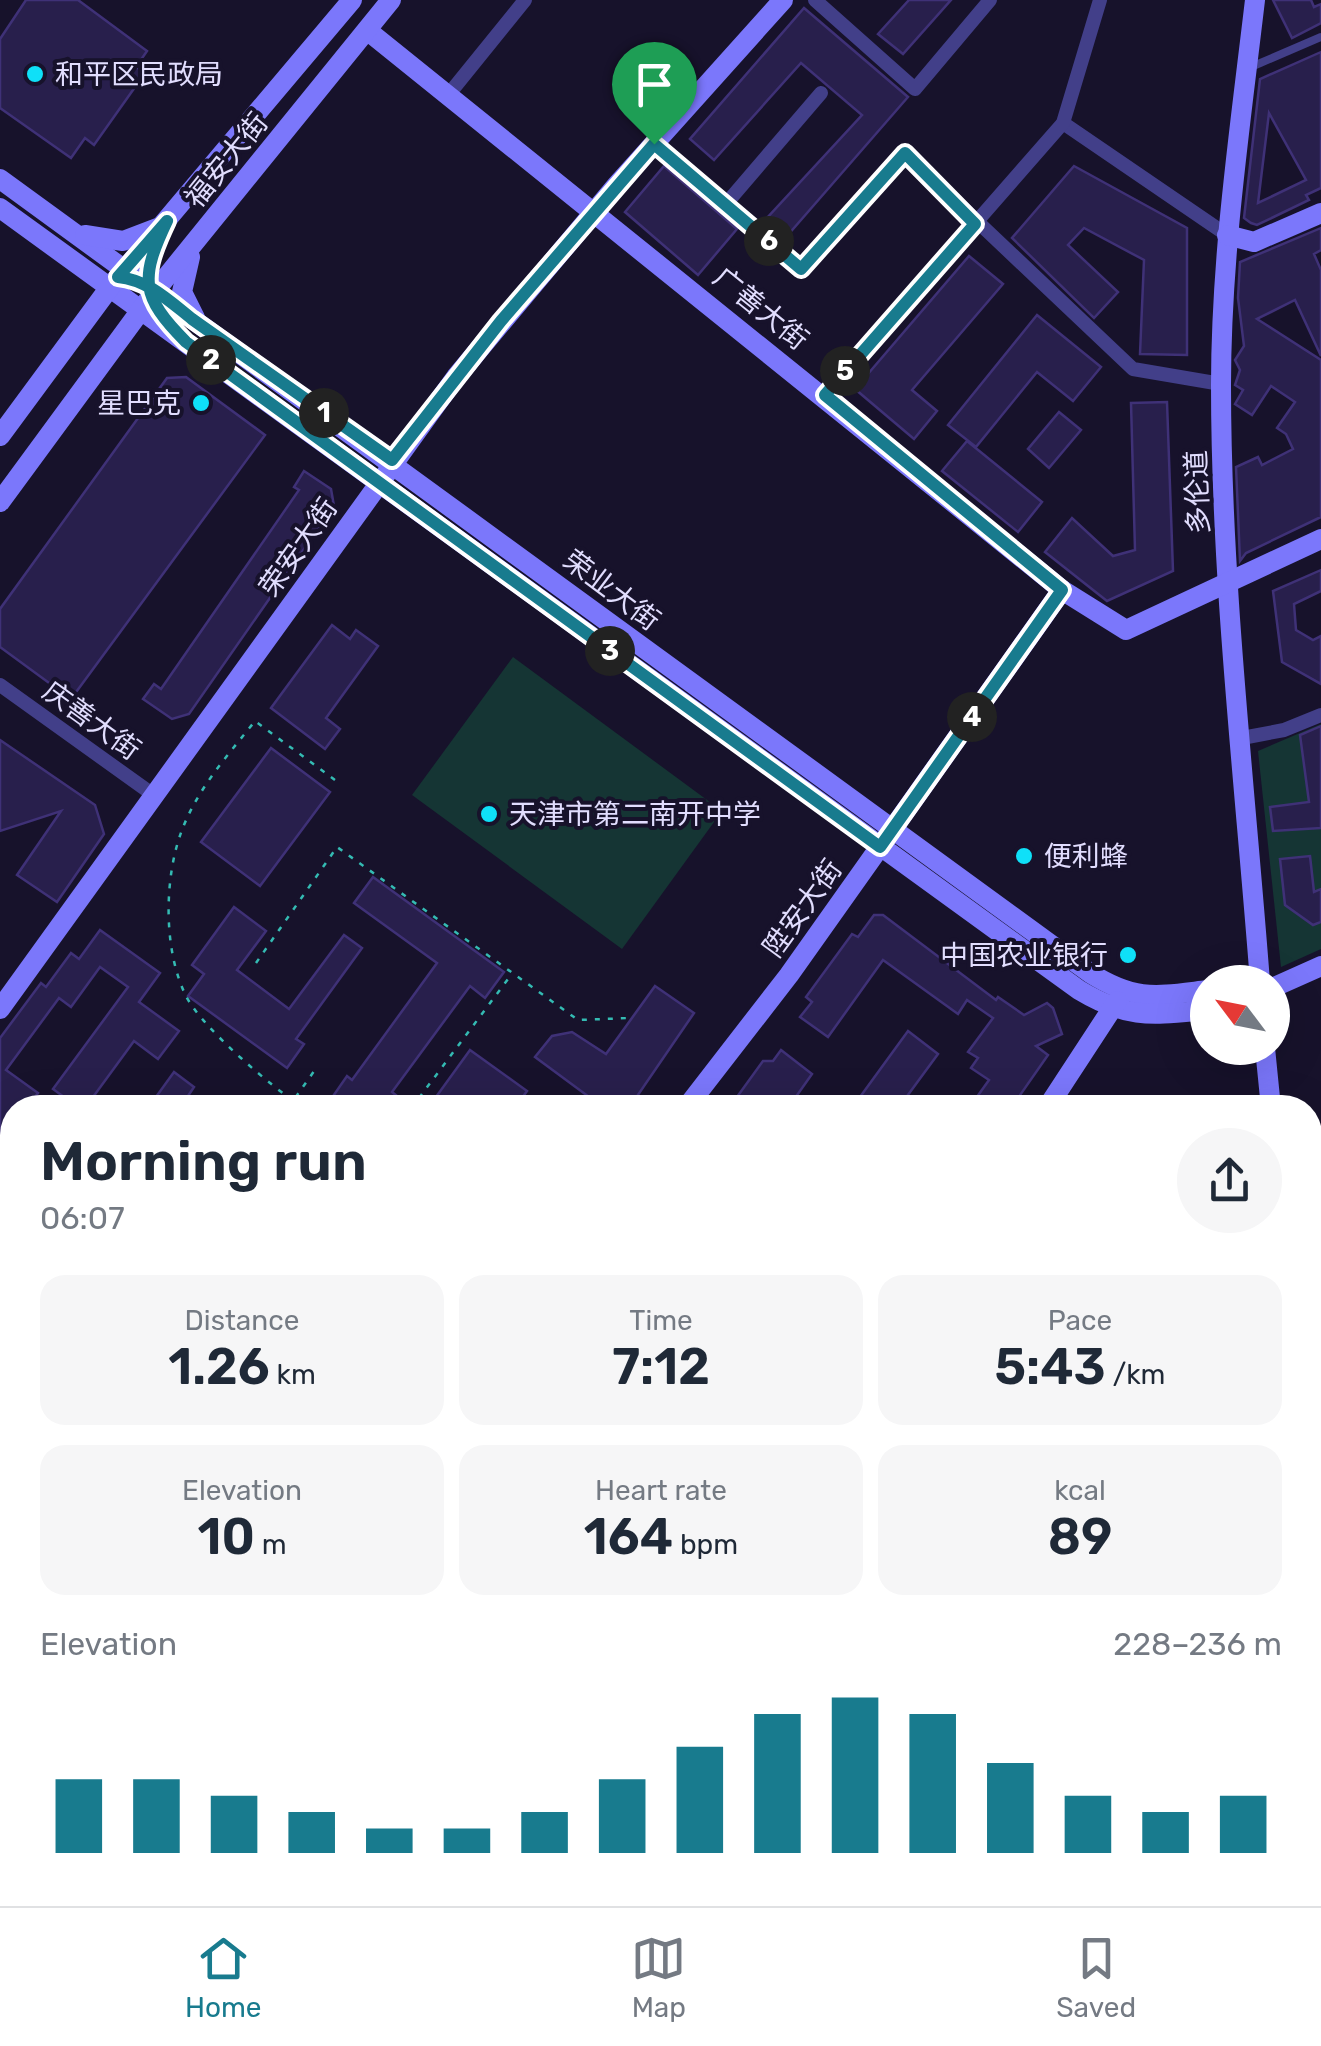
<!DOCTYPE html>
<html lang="en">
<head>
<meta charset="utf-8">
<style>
  :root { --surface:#fff; --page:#f6f6f7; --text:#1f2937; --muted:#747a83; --line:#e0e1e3; --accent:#187b8e }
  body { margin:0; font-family:Rubik,"Noto Sans SC",sans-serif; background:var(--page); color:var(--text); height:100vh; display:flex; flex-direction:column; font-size:38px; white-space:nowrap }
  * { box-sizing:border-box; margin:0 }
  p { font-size:32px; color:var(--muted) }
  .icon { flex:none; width:55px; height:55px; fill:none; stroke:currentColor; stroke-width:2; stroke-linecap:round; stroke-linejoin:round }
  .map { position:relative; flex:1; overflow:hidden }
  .drawer { position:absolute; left:0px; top:1095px; width:1322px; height:812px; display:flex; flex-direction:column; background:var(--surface); border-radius:40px 40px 0 0; box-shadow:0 10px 40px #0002 }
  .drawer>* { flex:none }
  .needle { width:65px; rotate:302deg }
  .controls { position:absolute; left:1190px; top:965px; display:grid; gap:20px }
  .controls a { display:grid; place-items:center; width:100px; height:100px; border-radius:50%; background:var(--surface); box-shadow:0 10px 40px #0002; font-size:50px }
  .pin { position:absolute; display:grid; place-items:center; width:85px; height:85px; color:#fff; margin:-102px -42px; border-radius:50% 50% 50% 0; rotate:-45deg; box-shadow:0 0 10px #0007 }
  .pin .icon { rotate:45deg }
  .km { position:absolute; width:50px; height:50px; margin:-25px; border-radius:50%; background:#222; color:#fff; font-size:28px; line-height:50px; text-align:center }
  .round { display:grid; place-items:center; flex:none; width:105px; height:105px; border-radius:52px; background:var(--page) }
  .summary { display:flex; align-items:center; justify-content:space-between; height:170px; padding:0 40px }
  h1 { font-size:55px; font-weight:600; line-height:75px }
  .stats { display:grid; grid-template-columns:repeat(3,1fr); gap:15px; height:170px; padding:10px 40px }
  .stats div { display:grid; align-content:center; border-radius:25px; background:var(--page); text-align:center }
  .stats b { font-size:50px; font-weight:600 }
  .stats small { font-size:28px; font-weight:400 }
  .stats p { font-size:28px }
  .chart { height:280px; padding:20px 40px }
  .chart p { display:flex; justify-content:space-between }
  .chart svg { width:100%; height:180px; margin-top:10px; stroke:var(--accent); stroke-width:6 }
  .tab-bar { display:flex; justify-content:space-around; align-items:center; height:140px; border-top:2px solid var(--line); background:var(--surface); font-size:28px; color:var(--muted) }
  .tab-bar a { display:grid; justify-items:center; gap:5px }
  .tab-bar .current { color:var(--accent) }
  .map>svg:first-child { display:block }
  .green { fill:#153534 }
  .building { fill:#281f4c; stroke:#3f3177; stroke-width:2.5; fill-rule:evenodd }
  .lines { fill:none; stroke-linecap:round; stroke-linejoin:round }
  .path { stroke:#34bbb3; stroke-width:2.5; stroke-dasharray:5 8; stroke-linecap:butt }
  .lane { stroke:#423f89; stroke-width:8 }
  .street { stroke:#423f89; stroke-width:14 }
  .secondary { stroke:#7b77fb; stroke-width:20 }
  .primary { stroke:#c467fb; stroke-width:22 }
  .route-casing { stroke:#fff; stroke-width:20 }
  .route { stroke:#187b8e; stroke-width:12 }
  .poi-dot { fill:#0fe0f8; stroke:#17122b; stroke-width:4 }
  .labels { text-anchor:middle; stroke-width:8; stroke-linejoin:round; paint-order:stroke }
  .poi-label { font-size:28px; fill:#e1ddfe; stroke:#17122b; text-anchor:start }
  .street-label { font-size:28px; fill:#e1ddfe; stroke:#17122b }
</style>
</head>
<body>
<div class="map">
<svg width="1321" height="1906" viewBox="0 0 1321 1906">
  <rect width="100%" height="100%" fill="#17122b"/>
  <g class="green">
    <polygon points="513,657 722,811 622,949 412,795"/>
    <polygon points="1321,724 1321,949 1281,967 1258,751"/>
  </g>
  <g class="building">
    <polygon points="26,0 78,0 147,51 136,67 145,73 94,145 85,138 71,158 0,108 0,39"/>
    <polygon points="909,0 951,0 903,54 878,34"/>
    <polygon points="1273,0 1311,0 1314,7 1321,4 1321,23 1292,38"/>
    <polygon points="804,8 908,97 787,236 767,218 862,115 801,63 714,160 690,139"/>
    <path d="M1321 52V188L1306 195 1309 200 1257 225 1251 223 1244 218 1260 79ZM1269 113 1306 180 1258 203Z"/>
    <polygon points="664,166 737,229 698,275 625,212"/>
    <polygon points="1074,166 1187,228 1187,355 1140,354 1144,260 1084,228 1068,245 1118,292 1094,318 1012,238"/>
    <polygon points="1321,228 1321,250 1314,254 1321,270 1321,356 1295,300 1257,319 1321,360 1321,517 1246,553 1240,561 1236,467 1258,457 1262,465 1293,449 1286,434 1277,428 1295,402 1271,386 1252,415 1235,404 1243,390 1235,385 1240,370 1235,360 1244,346 1238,298 1240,262"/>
    <polygon points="969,256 1003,284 912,390 937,411 914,439 855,389"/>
    <polygon points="1037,315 1101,367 1073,401 1037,372 976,447 948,425"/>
    <polygon points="186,377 265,435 71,699 0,647 0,609 167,378"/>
    <polygon points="1167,402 1173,571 1107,601 1045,552 1072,518 1113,556 1135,550 1131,403"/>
    <polygon points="1059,412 1081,430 1049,468 1028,449"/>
    <polygon points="967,441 1042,502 1018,532 942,471"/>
    <polygon points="304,471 331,489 334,506 189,714 172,719 143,699 154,684 161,689 299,490 294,487"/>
    <polygon points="1321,570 1321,591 1294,604 1296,630 1313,640 1321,636 1321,684 1282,662 1273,591"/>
    <polygon points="332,625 350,639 356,630 378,646 326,718 340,729 325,749 271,708"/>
    <polygon points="1321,726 1321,828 1273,831 1270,807 1309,802 1300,735"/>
    <polygon points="0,740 95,805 104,834 57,902 17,875 61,811 0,831"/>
    <polygon points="271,748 330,792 260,886 201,842"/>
    <polygon points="1310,856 1314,892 1321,889 1321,922 1313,925 1285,905 1280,859"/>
    <polygon points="373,877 504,972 485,998 470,986 392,1092 412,1108 336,1108 329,1102 347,1076 352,1080 437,963 354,903"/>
    <polygon points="234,907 266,931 237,970 289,1009 344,935 362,948 296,1039 304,1044 287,1068 188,996 204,974 192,965"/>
    <polygon points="874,915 883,915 996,1000 998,997 1024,1015 1047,1003 1053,1008 1062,1034 1036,1046 1048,1055 1011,1108 969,1108 989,1080 971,1068 978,1058 968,1052 993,1018 967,1000 958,1014 883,960 828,1037 800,1017 812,1002 806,997 852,934 858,937"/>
    <polygon points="100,930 160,973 139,1002 179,1031 158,1059 134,1041 85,1108 79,1108 53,1089 128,987 100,967 71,1007 59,998 6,1070 38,1093 27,1108 12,1108 12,1158 0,1149 0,1038 41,983 46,987 71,953 79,959"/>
    <polygon points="655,986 694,1013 629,1108 604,1108 535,1057 552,1036 572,1032 606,1054"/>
    <polygon points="908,1031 938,1054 902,1103 852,1108"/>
    <polygon points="470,1050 527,1091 515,1108 428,1108"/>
    <polygon points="781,1050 812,1074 788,1108 729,1108 763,1061 773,1061"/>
    <polygon points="174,1072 194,1087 180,1108 148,1108"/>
    <polygon points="12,1356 12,1414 0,1431 0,1372"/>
    <polygon points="0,1624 12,1633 12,1756 0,1773"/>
  </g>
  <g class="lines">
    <g class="path">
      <polyline points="256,963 337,847 578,1020 629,1018"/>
      <polyline points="419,1098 511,975"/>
      <polyline points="288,1108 317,1067"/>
      <path d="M303 1108C272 1087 202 1028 186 996 163 950 164 877 182 830 198 788 228 755 255 721L335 780"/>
    </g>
    <polyline class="lane" points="1251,67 1321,37"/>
    <g class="street">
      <polyline points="815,0 915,89 990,0"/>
      <polyline points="449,94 525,0"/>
      <polyline points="1063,123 1227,235"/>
      <polyline points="654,144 801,269 905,153 1133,369 1221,384"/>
      <polyline points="725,205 821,93"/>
      <polyline points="825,395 1063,123 1100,0"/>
      <polyline points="0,685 155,796"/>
      <polyline points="1242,738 1284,730 1321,715"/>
      <polyline points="1310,1242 1321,1237"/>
      <polyline points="0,1485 12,1469"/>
      <polyline points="0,1534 12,1543"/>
      <polyline points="83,1895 96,1906"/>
      <polyline points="452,1895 466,1906"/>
      <polyline points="149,1906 158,1895"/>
      <polyline points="252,1906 260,1895"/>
      <polyline points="367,1906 376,1895"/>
      <polyline points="523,1906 532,1895"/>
      <polyline points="617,1906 625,1895"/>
    </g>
    <g class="secondary">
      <path d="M1255 0C1240 128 1221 256 1221 385 1221 584 1245 784 1260 982"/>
      <polyline points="368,31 1062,590 1126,630 1321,539"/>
      <path d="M0 179 1090 973C1136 1002 1157 996 1208 990"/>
      <path d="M0 208 1079 990C1129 1020 1152 1015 1208 1010"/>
      <polyline points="85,235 123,241 157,228"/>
      <polyline points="1227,235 1254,242 1321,213"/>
      <polyline points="190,257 182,292 195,318"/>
      <polyline points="0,436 110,287 352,0"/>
      <polyline points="0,502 155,291 391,0"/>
      <polyline points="1272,988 1321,966"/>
      <polyline points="0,1009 456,377 616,186 783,0"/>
      <polyline points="1265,1048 1271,1108"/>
      <polyline points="686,1108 789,975 1062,590"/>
      <polyline points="1047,1108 1117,1001"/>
      <polyline points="0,1801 12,1784"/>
    </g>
    <g class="primary">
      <polyline points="0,1201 12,1211"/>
      <polyline points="0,1255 12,1265"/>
      <polyline points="859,1895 873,1906"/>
      <polyline points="937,1895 953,1906"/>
    </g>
  </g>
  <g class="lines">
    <g class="route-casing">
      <path id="route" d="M654 144 501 321 392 460 199 324 192 319C168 300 148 280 118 277L167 221C140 278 140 296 186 342L880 847 1062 590 825 395 975 224 905 153 801 269 654 144"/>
    </g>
    <use href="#route" class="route"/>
  </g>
  <g class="poi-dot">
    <circle cx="35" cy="74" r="10"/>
    <circle cx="201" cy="403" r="10"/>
    <circle cx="489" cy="814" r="10"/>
    <circle cx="1024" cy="856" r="10"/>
    <circle cx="1128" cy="955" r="10"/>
  </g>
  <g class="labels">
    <g class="poi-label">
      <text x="55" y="84">和平区民政局</text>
      <text x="181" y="413" text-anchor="end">星巴克</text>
      <text x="509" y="824">天津市第二南开中学</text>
      <text x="1044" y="866">便利蜂</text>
      <text x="1108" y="965" text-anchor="end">中国农业银行</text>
    </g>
    <g class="street-label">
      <text transform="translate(226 160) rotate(-51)" y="10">福安大街</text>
      <text transform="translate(761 308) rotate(39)" y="10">广善大街</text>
      <text transform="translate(1197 492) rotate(-92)" y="10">多伦道</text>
      <text transform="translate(298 547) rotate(-55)" y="10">荣安大街</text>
      <text transform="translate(612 590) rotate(37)" y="10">荣业大街</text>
      <text transform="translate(92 720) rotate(36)" y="10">庆善大街</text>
      <text transform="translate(802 908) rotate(-54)" y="10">陞安大街</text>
    </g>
  </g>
</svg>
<div class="controls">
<a><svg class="needle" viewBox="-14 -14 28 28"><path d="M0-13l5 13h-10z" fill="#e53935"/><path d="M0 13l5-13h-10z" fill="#747a83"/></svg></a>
</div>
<div class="pin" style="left:654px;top:144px;background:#1e9e55"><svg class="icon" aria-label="arrive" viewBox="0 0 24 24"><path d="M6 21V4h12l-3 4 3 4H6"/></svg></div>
<b class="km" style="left:324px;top:413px">1</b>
<b class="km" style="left:211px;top:360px">2</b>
<b class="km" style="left:610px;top:651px">3</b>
<b class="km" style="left:972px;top:717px">4</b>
<b class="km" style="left:845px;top:371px">5</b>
<b class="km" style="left:769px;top:241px">6</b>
<section class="drawer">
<div class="summary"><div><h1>Morning run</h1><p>06:07</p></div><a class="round"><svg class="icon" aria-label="share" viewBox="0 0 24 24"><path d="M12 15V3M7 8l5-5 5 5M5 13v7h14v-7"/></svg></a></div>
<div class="stats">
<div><p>Distance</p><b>1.26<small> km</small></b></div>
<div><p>Time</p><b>7:12</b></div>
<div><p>Pace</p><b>5:43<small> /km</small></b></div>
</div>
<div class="stats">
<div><p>Elevation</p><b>10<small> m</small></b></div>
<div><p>Heart rate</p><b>164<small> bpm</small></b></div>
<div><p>kcal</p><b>89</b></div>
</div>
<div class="chart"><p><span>Elevation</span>228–236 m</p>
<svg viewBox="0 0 160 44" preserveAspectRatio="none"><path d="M5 44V26M15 44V26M25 44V30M35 44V34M45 44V38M55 44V38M65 44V34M75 44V26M85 44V18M95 44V10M105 44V6M115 44V10M125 44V22M135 44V30M145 44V34M155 44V30"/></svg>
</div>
</section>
</div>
<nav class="tab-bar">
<a class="current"><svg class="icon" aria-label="home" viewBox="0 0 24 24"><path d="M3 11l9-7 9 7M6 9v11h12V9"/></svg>Home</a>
<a><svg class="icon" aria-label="map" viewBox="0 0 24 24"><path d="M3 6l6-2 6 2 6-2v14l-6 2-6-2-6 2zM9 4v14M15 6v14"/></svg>Map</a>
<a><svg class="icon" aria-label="saved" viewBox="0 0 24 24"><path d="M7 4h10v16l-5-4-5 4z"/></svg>Saved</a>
</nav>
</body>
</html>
